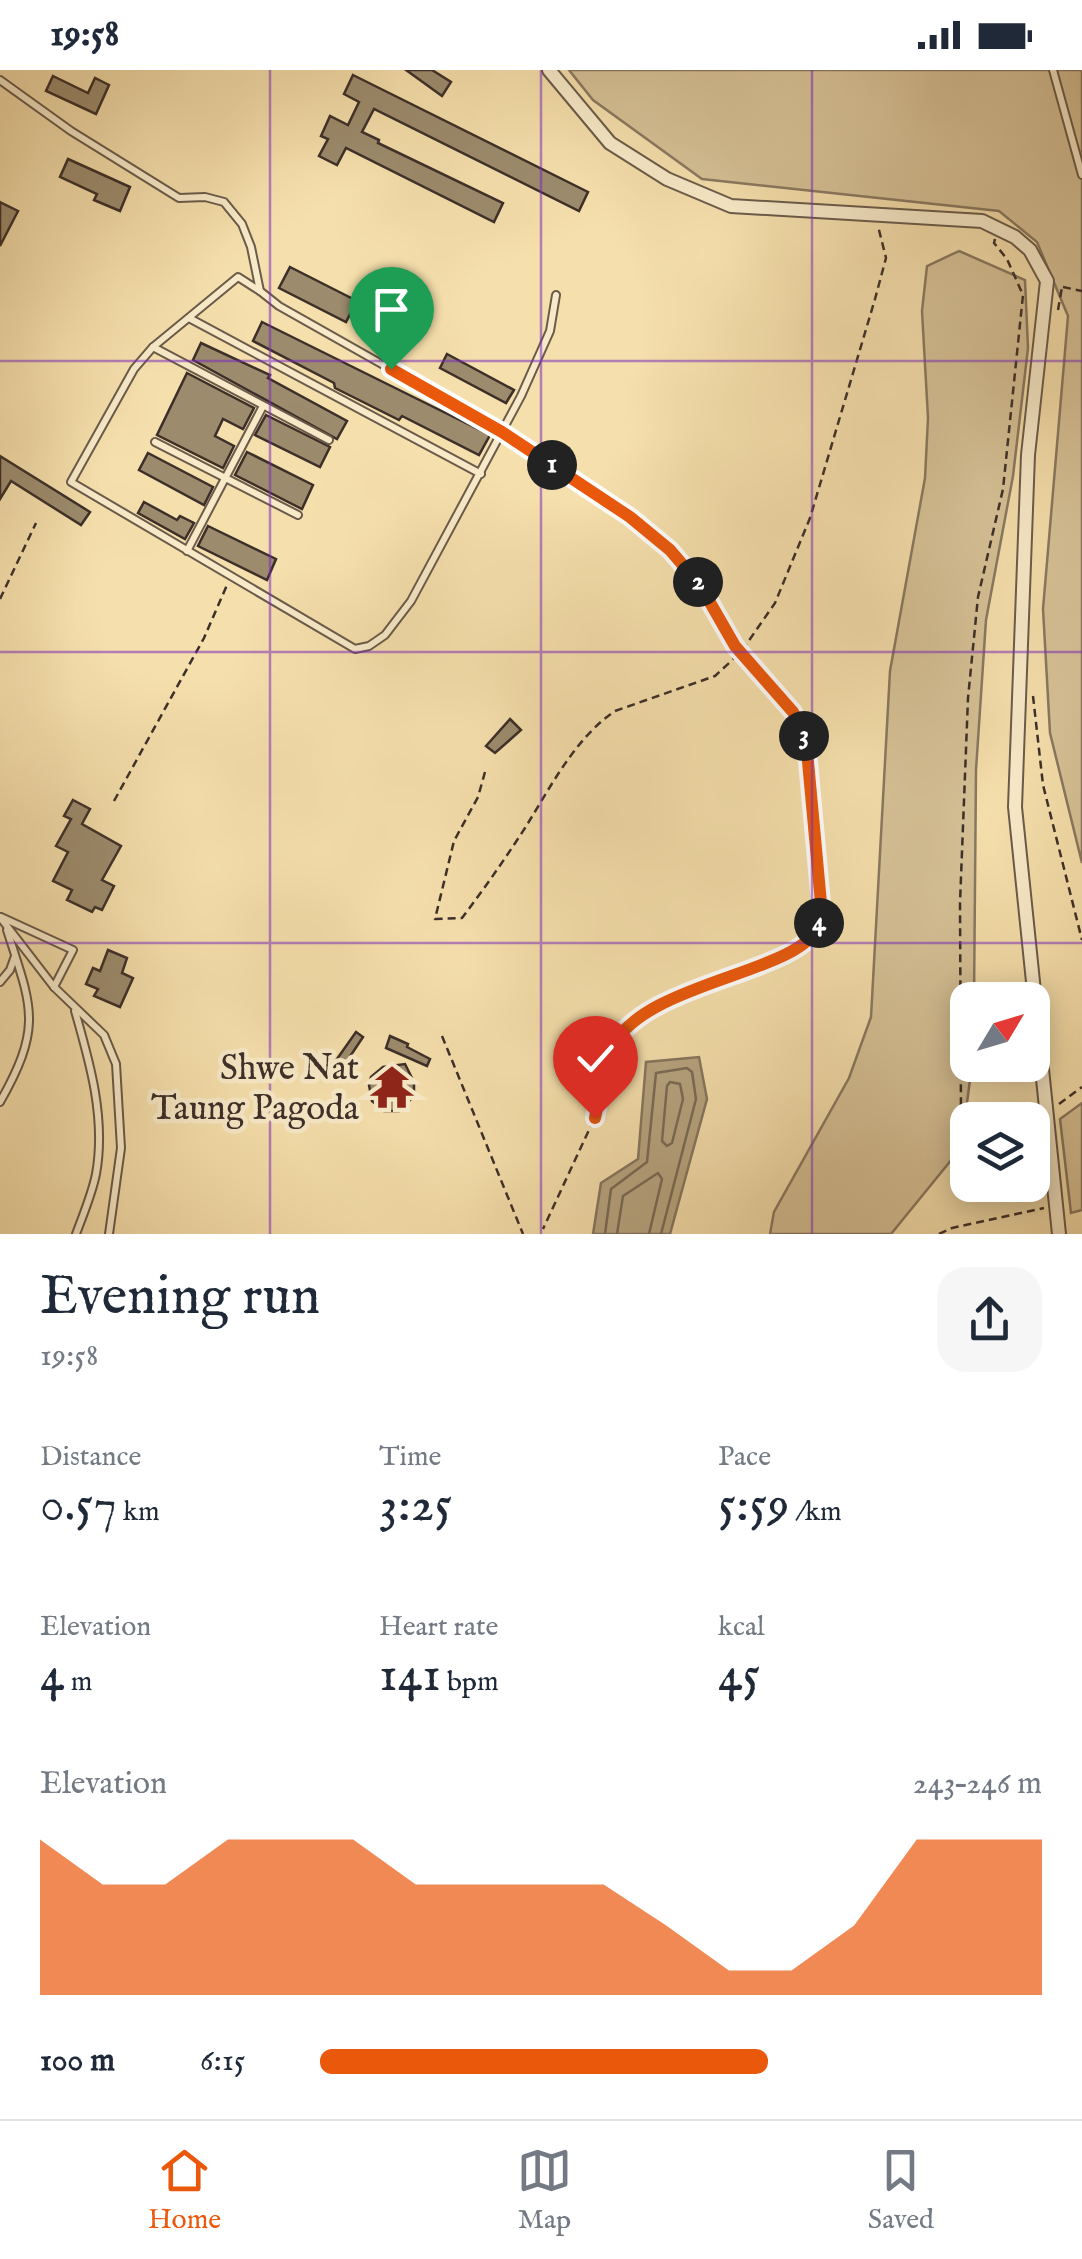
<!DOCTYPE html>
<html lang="en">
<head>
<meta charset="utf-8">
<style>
  :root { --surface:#fff; --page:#f6f6f7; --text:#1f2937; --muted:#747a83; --line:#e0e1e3; --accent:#ea580c }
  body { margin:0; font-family:"IM FELL English",serif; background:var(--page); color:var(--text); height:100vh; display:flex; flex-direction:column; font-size:38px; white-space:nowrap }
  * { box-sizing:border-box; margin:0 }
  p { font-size:32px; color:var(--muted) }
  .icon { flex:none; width:55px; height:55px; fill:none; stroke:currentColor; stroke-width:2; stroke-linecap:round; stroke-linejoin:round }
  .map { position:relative; height:1164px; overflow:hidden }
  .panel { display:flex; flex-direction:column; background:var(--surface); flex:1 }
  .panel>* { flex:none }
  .needle { width:65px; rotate:52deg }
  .controls { position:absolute; left:950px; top:912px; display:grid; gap:20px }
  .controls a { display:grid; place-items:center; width:100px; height:100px; border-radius:20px; background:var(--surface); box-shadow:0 5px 25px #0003; font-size:50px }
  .pin { position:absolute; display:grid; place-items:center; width:85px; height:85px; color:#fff; margin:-102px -42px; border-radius:50% 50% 50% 0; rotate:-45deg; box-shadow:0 0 10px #0007 }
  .pin .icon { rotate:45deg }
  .km { position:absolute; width:50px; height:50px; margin:-25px; border-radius:50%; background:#222; color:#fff; font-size:28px; line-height:50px; text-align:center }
  .round { display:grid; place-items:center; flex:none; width:105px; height:105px; border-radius:30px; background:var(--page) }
  .overview { display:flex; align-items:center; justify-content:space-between; height:170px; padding:0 40px }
  h1 { font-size:55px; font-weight:600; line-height:75px }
  .stats { display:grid; grid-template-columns:repeat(3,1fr); gap:15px; height:170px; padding:10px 40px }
  .stats div { display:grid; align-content:center }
  .stats b { font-size:50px; font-weight:600 }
  .stats small { font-size:28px; font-weight:400 }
  .stats p { font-size:28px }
  .chart { height:280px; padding:20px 40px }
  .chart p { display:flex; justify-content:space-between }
  .chart svg { width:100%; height:180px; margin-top:10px; fill:var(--accent); opacity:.7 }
  ul { padding:0 40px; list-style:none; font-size:32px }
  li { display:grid; grid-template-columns:160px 120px 1fr; align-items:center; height:75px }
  li i { height:25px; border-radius:12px; background:var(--accent) }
  .status { display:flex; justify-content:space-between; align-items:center; height:70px; padding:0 50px; background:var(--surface); direction:ltr }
  .status svg { height:28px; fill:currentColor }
  .tabs { display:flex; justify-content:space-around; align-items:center; height:140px; border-top:2px solid var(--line); background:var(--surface); font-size:28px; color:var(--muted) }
  .tabs a { display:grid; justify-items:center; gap:5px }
  .tabs .current { color:var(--accent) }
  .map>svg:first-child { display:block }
  .green { fill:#d6c196; stroke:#897860; stroke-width:2.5 }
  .water { fill:#b6a37f; stroke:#85755d; stroke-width:2.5 }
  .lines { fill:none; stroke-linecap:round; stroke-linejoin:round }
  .shore { stroke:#796954; stroke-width:2.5 }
  .building { fill:#9c8b6d; stroke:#3c2f29; stroke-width:2.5 }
  .lane-casing { stroke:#6a5b4a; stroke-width:10 }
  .street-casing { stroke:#6a5b4a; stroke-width:16 }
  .path { stroke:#3c2f29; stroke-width:2.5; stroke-dasharray:8 5; stroke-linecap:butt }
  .lane { stroke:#f8eac9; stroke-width:6 }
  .street { stroke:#f8eac9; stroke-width:12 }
  .route-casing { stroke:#fff; stroke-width:20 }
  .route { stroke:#ea580c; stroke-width:12 }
  .grid { fill:none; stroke:#7b2cbf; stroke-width:2.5; stroke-opacity:0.55 }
  .labels { text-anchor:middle; stroke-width:9; stroke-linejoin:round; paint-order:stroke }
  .poi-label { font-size:35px; fill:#3c2f29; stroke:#f8eac9; text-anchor:end }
</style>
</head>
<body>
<div class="status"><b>19:58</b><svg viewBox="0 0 49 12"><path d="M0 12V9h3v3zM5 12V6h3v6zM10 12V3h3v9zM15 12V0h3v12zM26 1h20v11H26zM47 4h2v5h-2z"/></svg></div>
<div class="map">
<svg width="1082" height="1164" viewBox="0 0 1082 1164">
  <rect width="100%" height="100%" fill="#f5dfac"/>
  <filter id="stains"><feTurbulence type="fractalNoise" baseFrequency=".002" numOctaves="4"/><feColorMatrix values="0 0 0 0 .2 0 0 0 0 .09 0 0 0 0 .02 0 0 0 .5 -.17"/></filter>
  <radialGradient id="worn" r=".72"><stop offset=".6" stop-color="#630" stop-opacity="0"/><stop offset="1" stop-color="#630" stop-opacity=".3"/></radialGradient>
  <g class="green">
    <polygon points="569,0 1082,0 1082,793 1050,663 1043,539 1068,246 1037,172 999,141 702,109 593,30"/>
    <polygon points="959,181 1025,210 1028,278 1013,406 986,550 976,700 974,930 968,930 968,995 972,995 961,1078 891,1164 770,1164 774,1142 849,1008 871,947 890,601 925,408 928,348 922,241 927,196"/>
    <polygon points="1082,1033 1082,1140 1071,1143 1060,1049"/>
  </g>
  <polygon class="water" points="699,987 707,1029 670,1164 593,1164 601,1113 638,1089 646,992"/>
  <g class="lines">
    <g class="shore">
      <polygon points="670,1012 680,1014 683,1029 672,1073 667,1076 662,1071 667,1016"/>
      <polyline points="605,1164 611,1119 647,1092 656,1003 687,998 692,1002 696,1029 661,1164"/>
      <polyline points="617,1164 623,1126 658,1103 662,1109 649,1164"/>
    </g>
  </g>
  <g class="building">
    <polygon points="406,0 432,0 451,12 442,26"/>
    <polygon points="353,5 588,122 579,141 374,39 362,62 379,70 378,73 503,133 494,152 346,78 337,95 319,86 328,69 321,66 330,46 348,55 359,32 344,24"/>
    <polygon points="53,6 88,23 95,8 109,15 96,44 46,21"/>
    <polygon points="68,89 130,117 120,141 94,130 97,124 60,107"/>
    <polygon points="0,132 18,141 0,176"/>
    <polygon points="290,197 357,231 346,252 279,218"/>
    <polygon points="262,252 490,365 479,385 402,346 399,350 335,318 334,313 253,271"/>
    <polygon points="201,273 270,305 268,308 347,351 337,369 193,290"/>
    <polygon points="447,284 514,320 506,333 440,298"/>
    <polygon points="187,303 254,338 243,359 223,349 215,366 234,376 223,398 157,365"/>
    <polygon points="266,345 330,377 320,397 255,365"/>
    <polygon points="247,382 313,415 302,439 235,405"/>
    <polygon points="148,383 213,417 204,435 139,400"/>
    <polygon points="0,386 90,442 81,455 11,411 0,429"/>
    <polygon points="144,432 177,450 180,446 194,453 185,469 138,443"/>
    <polygon points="208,456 276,489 267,510 198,476"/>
    <polygon points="510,649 521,660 495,683 486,676"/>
    <polygon points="73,730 90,739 82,754 121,776 102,810 114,816 102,840 95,837 92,842 67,830 72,820 53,811 68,782 56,776 71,749 64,746"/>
    <polygon points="108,880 127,888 122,903 133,908 120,937 94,926 98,919 86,914 93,898 100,901"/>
    <polygon points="356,962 363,967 341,1000 332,996"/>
    <polygon points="390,966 408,974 407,977 430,989 427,996 386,978"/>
    <polygon points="405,994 414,1012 414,1026 399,1041 384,1041 372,1031 369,1015 371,1007 383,997"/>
  </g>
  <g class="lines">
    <g class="lane-casing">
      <g id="lane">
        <polyline points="1053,0 1082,105"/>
        <polyline points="0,10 71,61 179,128 205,127 224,132 242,154 251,177 260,221 279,236 502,362"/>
        <polyline points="260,221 238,207 153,277 134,299 71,412 355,579 369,576 385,565 411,531 521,326 550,261 556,225"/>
        <polyline points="189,248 481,404"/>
        <polyline points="153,277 329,370"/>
        <polyline points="155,372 298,445"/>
        <polyline points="187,481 263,336"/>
        <polyline points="0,847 54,917 104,965 116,994 121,1078 109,1164"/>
        <polyline points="1,847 73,880 54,917"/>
        <polyline points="0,912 10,900 15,886"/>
        <path d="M75 941C90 993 106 1049 96 1104 92 1124 83 1145 76 1164"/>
        <path d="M0 1032C43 956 32 938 7 860"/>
      </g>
    </g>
    <g class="street-casing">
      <polyline id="street" points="549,0 610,73 667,109 731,136 982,151 1015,167 1030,180 1047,211 1028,385 1015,737 1059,1164"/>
    </g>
    <g class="path">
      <polyline points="995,169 994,173 1007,189 1023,225 1003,419 978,527 968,628 960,833 961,1045 1035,1046"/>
      <polyline points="1063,217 1082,221"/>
      <polyline points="1058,240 1062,217"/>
      <polyline points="512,368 630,447 671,480 700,515 735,576 793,641 807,670 821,833 818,858 797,879 653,937 628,957 610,980 595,1047 543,1159"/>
      <polyline points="0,529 36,453"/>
      <polyline points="1033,626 1043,715 1082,870"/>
      <path d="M485 702 478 727 454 771 435 849 462 848C484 819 505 789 525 758 550 718 575 668 615 641L715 606 741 582 775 533 810 448 875 229 886 188 878 156"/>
      <polyline points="114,731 204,568 227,515"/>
      <polyline points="442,966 523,1164"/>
      <polyline points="1059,1034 1082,1017"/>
      <polyline points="939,1164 952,1158 1044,1138"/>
    </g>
    <use href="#lane" class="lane"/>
    <use href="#street" class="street"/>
  </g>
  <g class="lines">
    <g class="route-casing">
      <path id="route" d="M391 299 502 362 630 447 670 480 700 515 735 576 793 642 806 670 821 833C820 840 821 850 818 856 799 905 644 910 610 980 601 999 600 1027 595 1048"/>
    </g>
    <use href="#route" class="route"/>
  </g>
  <path class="grid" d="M270 0V1164M541 0V1164M812 0V1164M0 291H1082M0 582H1082M0 873H1082"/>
  <defs>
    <g id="temple-bare" transform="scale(3.45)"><path d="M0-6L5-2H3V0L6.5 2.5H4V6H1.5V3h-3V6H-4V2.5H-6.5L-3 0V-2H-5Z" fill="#8f2418" stroke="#f8eac9" stroke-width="2.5" paint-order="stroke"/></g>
  </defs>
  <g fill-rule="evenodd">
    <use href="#temple-bare" x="392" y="1017"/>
  </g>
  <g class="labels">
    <g class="poi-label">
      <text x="359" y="1009">Shwe Nat<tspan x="359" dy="40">Taung Pagoda</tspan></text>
    </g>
  </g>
  <rect width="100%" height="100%" filter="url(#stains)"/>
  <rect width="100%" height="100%" fill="url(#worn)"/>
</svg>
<div class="controls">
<a><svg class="needle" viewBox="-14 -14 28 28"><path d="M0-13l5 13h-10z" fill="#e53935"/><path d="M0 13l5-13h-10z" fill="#747a83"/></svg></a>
<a><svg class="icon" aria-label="layers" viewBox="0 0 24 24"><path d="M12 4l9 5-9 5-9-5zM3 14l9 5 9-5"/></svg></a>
</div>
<div class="pin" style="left:391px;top:299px;background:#1e9e55"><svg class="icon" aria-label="arrive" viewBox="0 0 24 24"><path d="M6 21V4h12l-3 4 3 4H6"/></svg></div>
<div class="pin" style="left:595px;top:1048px;background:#d93025"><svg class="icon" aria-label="check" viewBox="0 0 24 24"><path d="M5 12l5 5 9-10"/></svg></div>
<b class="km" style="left:552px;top:395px">1</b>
<b class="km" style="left:698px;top:512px">2</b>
<b class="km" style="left:804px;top:666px">3</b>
<b class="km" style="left:819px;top:853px">4</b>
</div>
<section class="panel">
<div class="overview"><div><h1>Evening run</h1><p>19:58</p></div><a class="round"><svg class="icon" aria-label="share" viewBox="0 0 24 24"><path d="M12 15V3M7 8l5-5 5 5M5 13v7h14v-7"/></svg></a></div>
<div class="stats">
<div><p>Distance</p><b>0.57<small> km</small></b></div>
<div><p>Time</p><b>3:25</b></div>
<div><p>Pace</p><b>5:59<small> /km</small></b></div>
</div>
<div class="stats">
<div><p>Elevation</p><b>4<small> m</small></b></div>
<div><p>Heart rate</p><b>141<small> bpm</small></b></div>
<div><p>kcal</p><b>45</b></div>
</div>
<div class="chart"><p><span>Elevation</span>243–246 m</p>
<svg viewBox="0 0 160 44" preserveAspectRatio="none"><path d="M0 44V6L10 17L20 17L30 6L40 6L50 6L60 17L70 17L80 17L90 17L100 27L110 38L120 38L130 27L140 6L150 6L160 6V44z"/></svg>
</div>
<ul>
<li><b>100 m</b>6:15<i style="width:62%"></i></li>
</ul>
</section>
<nav class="tabs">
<a class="current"><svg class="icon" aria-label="home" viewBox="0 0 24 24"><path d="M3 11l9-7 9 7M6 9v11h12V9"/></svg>Home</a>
<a><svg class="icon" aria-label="map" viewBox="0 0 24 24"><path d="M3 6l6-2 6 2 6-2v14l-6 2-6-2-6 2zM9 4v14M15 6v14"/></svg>Map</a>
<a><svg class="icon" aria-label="saved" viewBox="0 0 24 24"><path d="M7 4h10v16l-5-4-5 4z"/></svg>Saved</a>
</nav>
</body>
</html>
